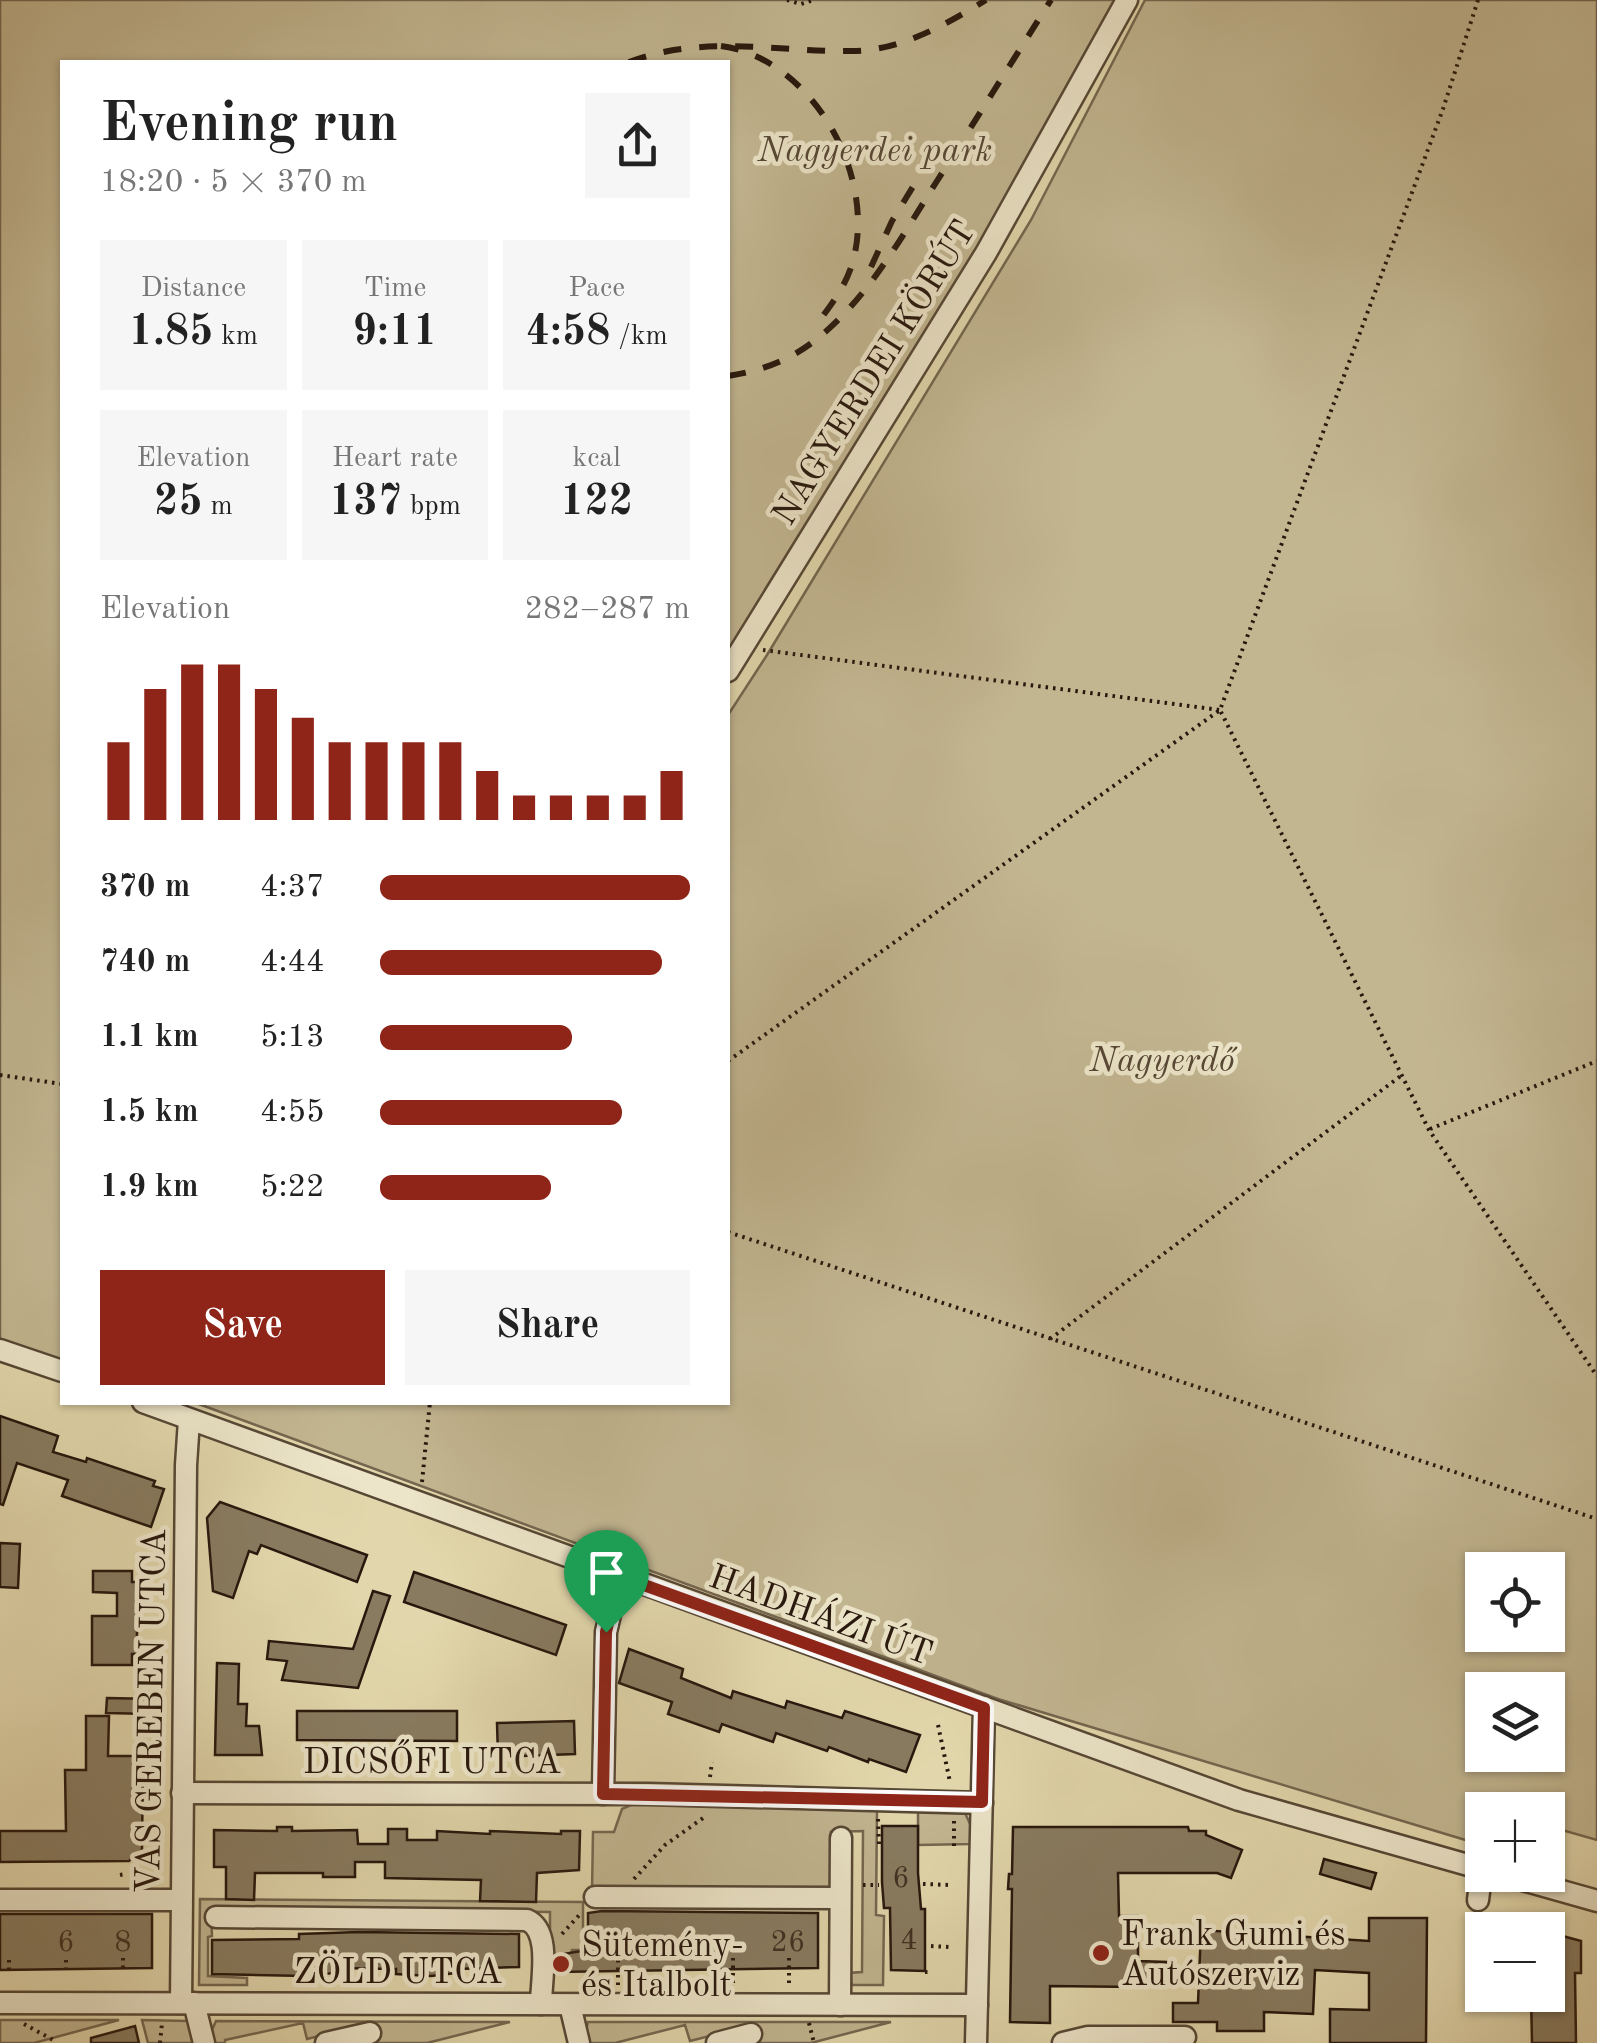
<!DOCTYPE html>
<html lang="en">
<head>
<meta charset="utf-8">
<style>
  :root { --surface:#fff; --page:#f6f6f6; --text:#222; --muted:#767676; --accent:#8f2418 }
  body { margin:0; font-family:"Old Standard TT",serif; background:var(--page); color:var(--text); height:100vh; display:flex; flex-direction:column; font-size:38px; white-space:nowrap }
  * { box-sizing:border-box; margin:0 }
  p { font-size:32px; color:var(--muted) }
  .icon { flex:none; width:55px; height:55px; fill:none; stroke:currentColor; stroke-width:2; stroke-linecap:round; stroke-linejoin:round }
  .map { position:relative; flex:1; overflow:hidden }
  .panel { position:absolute; left:60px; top:60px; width:670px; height:1345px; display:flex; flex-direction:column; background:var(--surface); border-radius:0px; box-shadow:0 2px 8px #0004 }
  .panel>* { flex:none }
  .controls { position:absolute; left:1465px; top:1552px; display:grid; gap:20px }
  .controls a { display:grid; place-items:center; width:100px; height:100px; border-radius:0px; background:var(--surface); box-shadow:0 2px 8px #0004; font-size:50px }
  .pin { position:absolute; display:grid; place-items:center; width:85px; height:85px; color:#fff; margin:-102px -42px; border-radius:50% 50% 50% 0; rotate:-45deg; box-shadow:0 0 10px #0007 }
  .pin .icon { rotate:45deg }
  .round { display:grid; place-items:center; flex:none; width:105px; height:105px; border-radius:0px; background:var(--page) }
  .headline { display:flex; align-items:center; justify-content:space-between; height:170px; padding:0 40px }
  h1 { font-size:55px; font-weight:800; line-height:75px }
  .figures { display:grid; grid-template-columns:repeat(3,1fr); gap:15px; height:170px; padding:10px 40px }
  .figures div { display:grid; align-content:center; border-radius:0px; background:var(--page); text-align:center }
  .figures b { font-size:42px; font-weight:800 }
  .figures small { font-size:28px; font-weight:400 }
  .figures p { font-size:28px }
  .chart { height:280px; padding:20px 40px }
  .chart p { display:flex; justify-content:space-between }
  .chart svg { width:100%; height:180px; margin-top:10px; stroke:var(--accent); stroke-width:6 }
  .action { display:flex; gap:20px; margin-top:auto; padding:20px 40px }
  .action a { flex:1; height:115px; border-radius:0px; background:var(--accent); color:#fff; font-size:40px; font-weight:800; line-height:115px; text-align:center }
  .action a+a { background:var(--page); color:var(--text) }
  ul { padding:0 40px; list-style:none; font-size:32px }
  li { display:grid; grid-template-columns:160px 120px 1fr; align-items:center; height:75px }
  li i { height:25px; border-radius:12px; background:var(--accent) }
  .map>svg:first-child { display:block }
  .green { fill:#c2b691; stroke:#74664f; stroke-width:2.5; fill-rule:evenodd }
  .building { fill:#887b60; stroke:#27170d; stroke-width:2.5 }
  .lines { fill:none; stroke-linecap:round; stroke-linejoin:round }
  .minor-casing { stroke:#564735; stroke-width:25 }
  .path { stroke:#27170d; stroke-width:4; stroke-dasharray:2.5 5; stroke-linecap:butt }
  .minor { stroke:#ece5c9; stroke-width:20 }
  .rail { stroke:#27170d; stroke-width:6; stroke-dasharray:18 18; stroke-linecap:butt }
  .route-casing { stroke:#fff; stroke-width:20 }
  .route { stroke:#8f2418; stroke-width:12 }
  .poi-dot { fill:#8f2418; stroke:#ece5c9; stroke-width:4 }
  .labels { text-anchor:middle; stroke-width:9; stroke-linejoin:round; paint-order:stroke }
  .number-label { font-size:30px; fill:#3f3022 }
  .park-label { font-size:35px; font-style:italic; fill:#564735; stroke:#ece5c9 }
  .street-label { font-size:35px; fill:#27170d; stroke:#ece5c9 }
  .poi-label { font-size:35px; fill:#27170d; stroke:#ece5c9; text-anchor:start }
</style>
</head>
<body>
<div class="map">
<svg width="1597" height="2043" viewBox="0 0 1597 2043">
  <rect width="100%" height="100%" fill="#e2d7ac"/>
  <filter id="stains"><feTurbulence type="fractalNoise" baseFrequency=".002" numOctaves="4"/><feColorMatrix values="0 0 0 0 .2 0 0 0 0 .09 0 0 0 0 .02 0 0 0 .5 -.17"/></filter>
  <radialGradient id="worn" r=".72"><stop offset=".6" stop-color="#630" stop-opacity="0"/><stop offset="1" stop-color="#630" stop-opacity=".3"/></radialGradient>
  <g class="green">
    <polygon points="0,0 1127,0 728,671 728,62 62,62 62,1369 0,1350"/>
    <path d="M1145 0H1597V1840L1548 1826V1810H1482V1845L998 1699 196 1403 728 1402V715L767 655 1031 220ZM1482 1570H1548V1635H1482ZM1482 1690H1548V1755H1482Z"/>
    <polygon points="635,1803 877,1809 876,1915 884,1916 883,1985 852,1985 848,1973 862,1972 863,1831 831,1832 831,1885 828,1890 592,1892 593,1832 614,1832 622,1809"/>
    <polygon points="918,1809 965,1813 971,1826 971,1844 918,1845"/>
    <polygon points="200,1899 583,1902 583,1950 572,1950 571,1955 550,1954 550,1912 255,1908 211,1914 212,1936 208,1937 208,1976 247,1978 247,1985 199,1985"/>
    <polygon points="0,2020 119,2020 34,2043 0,2043"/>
    <polygon points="142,2020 188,2021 193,2025 194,2043 148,2043"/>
    <polygon points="216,2021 510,2022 427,2043 370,2043 377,2040 372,2023 307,2039 303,2023 225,2040 225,2043 213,2043 211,2032"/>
    <polygon points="588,2022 891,2022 811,2043 754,2043 753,2025 690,2041 685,2025 615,2043 588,2043 585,2034"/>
  </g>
  <g class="building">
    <polygon points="0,1416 58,1436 53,1452 86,1462 87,1458 155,1481 153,1486 164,1489 151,1527 62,1496 68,1480 17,1463 3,1505 0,1504"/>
    <polygon points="220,1502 367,1555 357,1582 261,1545 257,1554 249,1551 233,1598 213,1591 207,1518"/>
    <polygon points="0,1543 20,1544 18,1588 0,1587"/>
    <polygon points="93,1571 132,1571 132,1582 137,1582 137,1654 132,1654 132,1665 92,1665 92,1616 117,1616 117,1593 93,1592"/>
    <polygon points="414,1572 566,1625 556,1655 404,1602"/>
    <polygon points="373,1591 390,1596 358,1688 282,1680 287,1661 267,1659 269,1641 353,1649"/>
    <polygon points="629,1649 683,1669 681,1678 731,1698 733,1691 785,1708 787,1701 842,1718 845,1711 920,1735 906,1772 869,1759 868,1762 829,1747 827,1751 776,1733 773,1742 722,1724 719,1732 668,1714 672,1702 619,1683"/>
    <polygon points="217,1663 239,1664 238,1704 247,1704 246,1726 259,1726 262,1755 215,1755"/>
    <polygon points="107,1698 153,1699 152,1714 106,1713"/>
    <polygon points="297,1711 457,1711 457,1741 297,1740"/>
    <polygon points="86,1716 109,1716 108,1756 143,1756 142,1850 129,1861 0,1862 0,1831 66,1831 65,1770 86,1770"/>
    <polygon points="574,1721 575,1754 498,1757 497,1723"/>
    <polygon points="882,1826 918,1826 918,1873 921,1909 925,1909 925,1971 891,1970 890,1908 884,1908 882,1882"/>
    <polygon points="277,1827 292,1827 292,1831 357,1830 358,1844 388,1844 388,1829 407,1829 407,1840 437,1840 437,1831 490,1834 490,1831 561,1834 561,1831 580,1831 579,1870 537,1873 536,1902 480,1901 481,1880 385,1878 385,1862 355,1862 355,1877 323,1877 323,1873 255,1873 254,1900 226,1899 226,1867 214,1867 214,1830 277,1831"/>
    <polygon points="1013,1827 1188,1827 1189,1831 1206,1831 1206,1835 1242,1850 1231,1878 1217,1873 1118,1873 1119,1916 1138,1916 1138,1961 1167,1962 1167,1982 1138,1982 1137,1987 1050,1986 1050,2023 1010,2022 1012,1889 1008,1889 1009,1874 1012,1874"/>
    <polygon points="1324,1859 1376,1873 1371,1889 1320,1874"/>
    <polygon points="602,1911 818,1913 818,1968 557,1972 557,1955 588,1950 588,1913"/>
    <polygon points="0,1914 152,1914 152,1968 0,1970"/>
    <polygon points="1369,1918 1427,1918 1426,2043 1330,2043 1330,2009 1369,2010 1369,1973 1315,1970 1313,2014 1264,2012 1264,2031 1217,2031 1217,2022 1173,2022 1173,2003 1198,2003 1201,1930 1369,1941"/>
    <polygon points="359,1932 519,1934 519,1967 457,1969 457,1973 431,1976 396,1974 396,1969 334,1968 334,1973 307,1976 212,1974 212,1940 299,1939 299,1934"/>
    <polygon points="1548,1932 1581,1941 1581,1973 1575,1973 1576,2043 1532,2043 1531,1995 1548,1995"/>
    <polygon points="135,2026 139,2043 91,2043 91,2038"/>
  </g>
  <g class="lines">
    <g class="minor-casing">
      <g id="minor">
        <polyline points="728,671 986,253 1127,0"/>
        <polyline points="0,1350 62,1371"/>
        <polyline points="143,1402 1239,1800 1482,1869"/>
        <polyline points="182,1793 648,1794 982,1803"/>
        <polyline points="603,1794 606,1632 619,1576"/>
        <polyline points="1505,1875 1597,1901"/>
        <polyline points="595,1897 840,1898"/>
        <polyline points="0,1900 180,1900"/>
        <polyline points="1478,1900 1482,1868"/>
        <path d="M216 1917 527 1920C552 1931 541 1980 541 2004"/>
        <polyline points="0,2003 977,2005"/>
        <polyline points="181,2003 186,1465 189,1420"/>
        <polyline points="194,2003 204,2043"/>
        <polyline points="570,2005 579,2043"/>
        <polyline points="840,2005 841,1838"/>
        <polyline points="326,2043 370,2033"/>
        <polyline points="717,2043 751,2034"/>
        <polyline points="976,2043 984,1707"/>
        <polyline points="1063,2043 1088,2037 1185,2037"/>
      </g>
    </g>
    <g class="path">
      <polyline points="787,0 801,4 814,0"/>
      <polyline points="1478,0 1443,109 1220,710 1429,1130 1597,1376"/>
      <polyline points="763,650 1220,710"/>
      <polyline points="728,1061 1220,710"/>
      <polyline points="0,1075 62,1084"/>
      <polyline points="1430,1129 1597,1061"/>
      <polyline points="728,1232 1597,1519"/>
      <polyline points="1050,1339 1402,1075"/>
      <polyline points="422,1482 430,1402"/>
      <polyline points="938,1725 950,1782"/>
      <polyline points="710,1777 712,1762"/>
      <polyline points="878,1819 879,1844"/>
      <polyline points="954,1846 954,1821"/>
      <polyline points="120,1875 126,1874"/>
      <polyline points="634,1879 665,1845 706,1816"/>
      <polyline points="923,1884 950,1885"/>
      <polyline points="863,1885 879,1885"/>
      <polyline points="562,1934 582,1912"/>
      <polyline points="931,1946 949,1947"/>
      <polyline points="123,1958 123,1970"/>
      <polyline points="676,1958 676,1985"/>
      <polyline points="733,1958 733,1985"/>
      <polyline points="789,1958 789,1985"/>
      <polyline points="9,1970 9,1957"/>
      <polyline points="66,1970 66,1958"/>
      <polyline points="925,1972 928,1972"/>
      <polyline points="618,1985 618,1958"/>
      <polyline points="809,2023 814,2043"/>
      <polyline points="24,2024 55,2041"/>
      <polyline points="160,2043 162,2023"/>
    </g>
    <use href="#minor" class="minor"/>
    <g class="rail">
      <path d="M721 46C811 58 877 174 853 261 846 287 830 306 814 328"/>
      <path d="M629 62C702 34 776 52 851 51 900 51 945 25 986 0"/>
      <polyline points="871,267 892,221 917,180"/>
      <path d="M728 376C761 371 791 360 818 338 869 297 902 236 937 181 975 121 1013 60 1051 0"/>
    </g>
  </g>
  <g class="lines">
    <g class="route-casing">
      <polygon id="route" points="619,1576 984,1708 982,1802 603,1794 606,1632"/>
    </g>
    <use href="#route" class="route"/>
  </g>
  <g class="poi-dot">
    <circle cx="1101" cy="1953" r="10"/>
    <circle cx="561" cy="1964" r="10"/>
  </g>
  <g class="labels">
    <g class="number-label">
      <text x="901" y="1887">6</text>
      <text x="909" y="1949">4</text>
      <text x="66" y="1951">6</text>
      <text x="123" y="1951">8</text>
      <text x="788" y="1951">26</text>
    </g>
    <g class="park-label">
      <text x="875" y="161">Nagyerdei park</text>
      <text x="1162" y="1071">Nagyerdő</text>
    </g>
    <g class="street-label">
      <text transform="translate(873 372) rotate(-58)" y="12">NAGYERDEI KÖRÚT</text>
      <text transform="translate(821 1614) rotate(20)" y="12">HADHÁZI ÚT</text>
      <text transform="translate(150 1711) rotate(-89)" y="12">VAS GEREBEN UTCA</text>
      <text x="432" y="1773">DICSŐFI UTCA</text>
      <text x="398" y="1983">ZÖLD UTCA</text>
    </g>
    <g class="poi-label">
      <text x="1121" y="1945">Frank Gumi és<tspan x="1121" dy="40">Autószerviz</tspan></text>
      <text x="581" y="1956">Sütemény-<tspan x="581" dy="40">és Italbolt</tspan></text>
    </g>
  </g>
  <rect width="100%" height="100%" filter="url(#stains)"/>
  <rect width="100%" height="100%" fill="url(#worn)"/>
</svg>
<div class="controls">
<a><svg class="icon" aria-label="locate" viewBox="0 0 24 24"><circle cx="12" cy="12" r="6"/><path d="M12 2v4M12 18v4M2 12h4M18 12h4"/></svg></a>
<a><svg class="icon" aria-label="layers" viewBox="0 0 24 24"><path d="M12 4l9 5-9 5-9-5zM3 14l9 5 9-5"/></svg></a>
<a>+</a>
<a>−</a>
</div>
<div class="pin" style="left:606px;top:1632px;background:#1e9e55"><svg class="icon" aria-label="arrive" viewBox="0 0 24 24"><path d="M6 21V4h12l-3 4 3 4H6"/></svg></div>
<section class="panel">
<div class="headline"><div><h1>Evening run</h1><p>18:20 · 5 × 370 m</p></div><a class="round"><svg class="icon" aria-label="share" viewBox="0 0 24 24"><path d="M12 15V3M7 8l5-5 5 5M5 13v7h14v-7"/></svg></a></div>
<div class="figures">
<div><p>Distance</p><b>1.85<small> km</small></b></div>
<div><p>Time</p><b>9:11</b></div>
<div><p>Pace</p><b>4:58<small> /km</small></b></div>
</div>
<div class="figures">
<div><p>Elevation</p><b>25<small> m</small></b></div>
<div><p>Heart rate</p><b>137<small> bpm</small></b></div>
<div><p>kcal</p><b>122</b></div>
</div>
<div class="chart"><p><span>Elevation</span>282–287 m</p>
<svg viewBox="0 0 160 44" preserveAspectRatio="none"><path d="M5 44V25M15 44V12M25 44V6M35 44V6M45 44V12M55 44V19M65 44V25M75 44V25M85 44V25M95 44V25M105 44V32M115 44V38M125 44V38M135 44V38M145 44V38M155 44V32"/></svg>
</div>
<ul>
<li><b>370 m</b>4:37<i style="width:100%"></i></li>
<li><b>740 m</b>4:44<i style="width:91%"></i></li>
<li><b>1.1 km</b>5:13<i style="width:62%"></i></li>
<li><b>1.5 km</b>4:55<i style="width:78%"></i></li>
<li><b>1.9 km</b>5:22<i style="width:55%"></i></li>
</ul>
<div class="action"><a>Save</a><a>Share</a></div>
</section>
</div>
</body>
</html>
